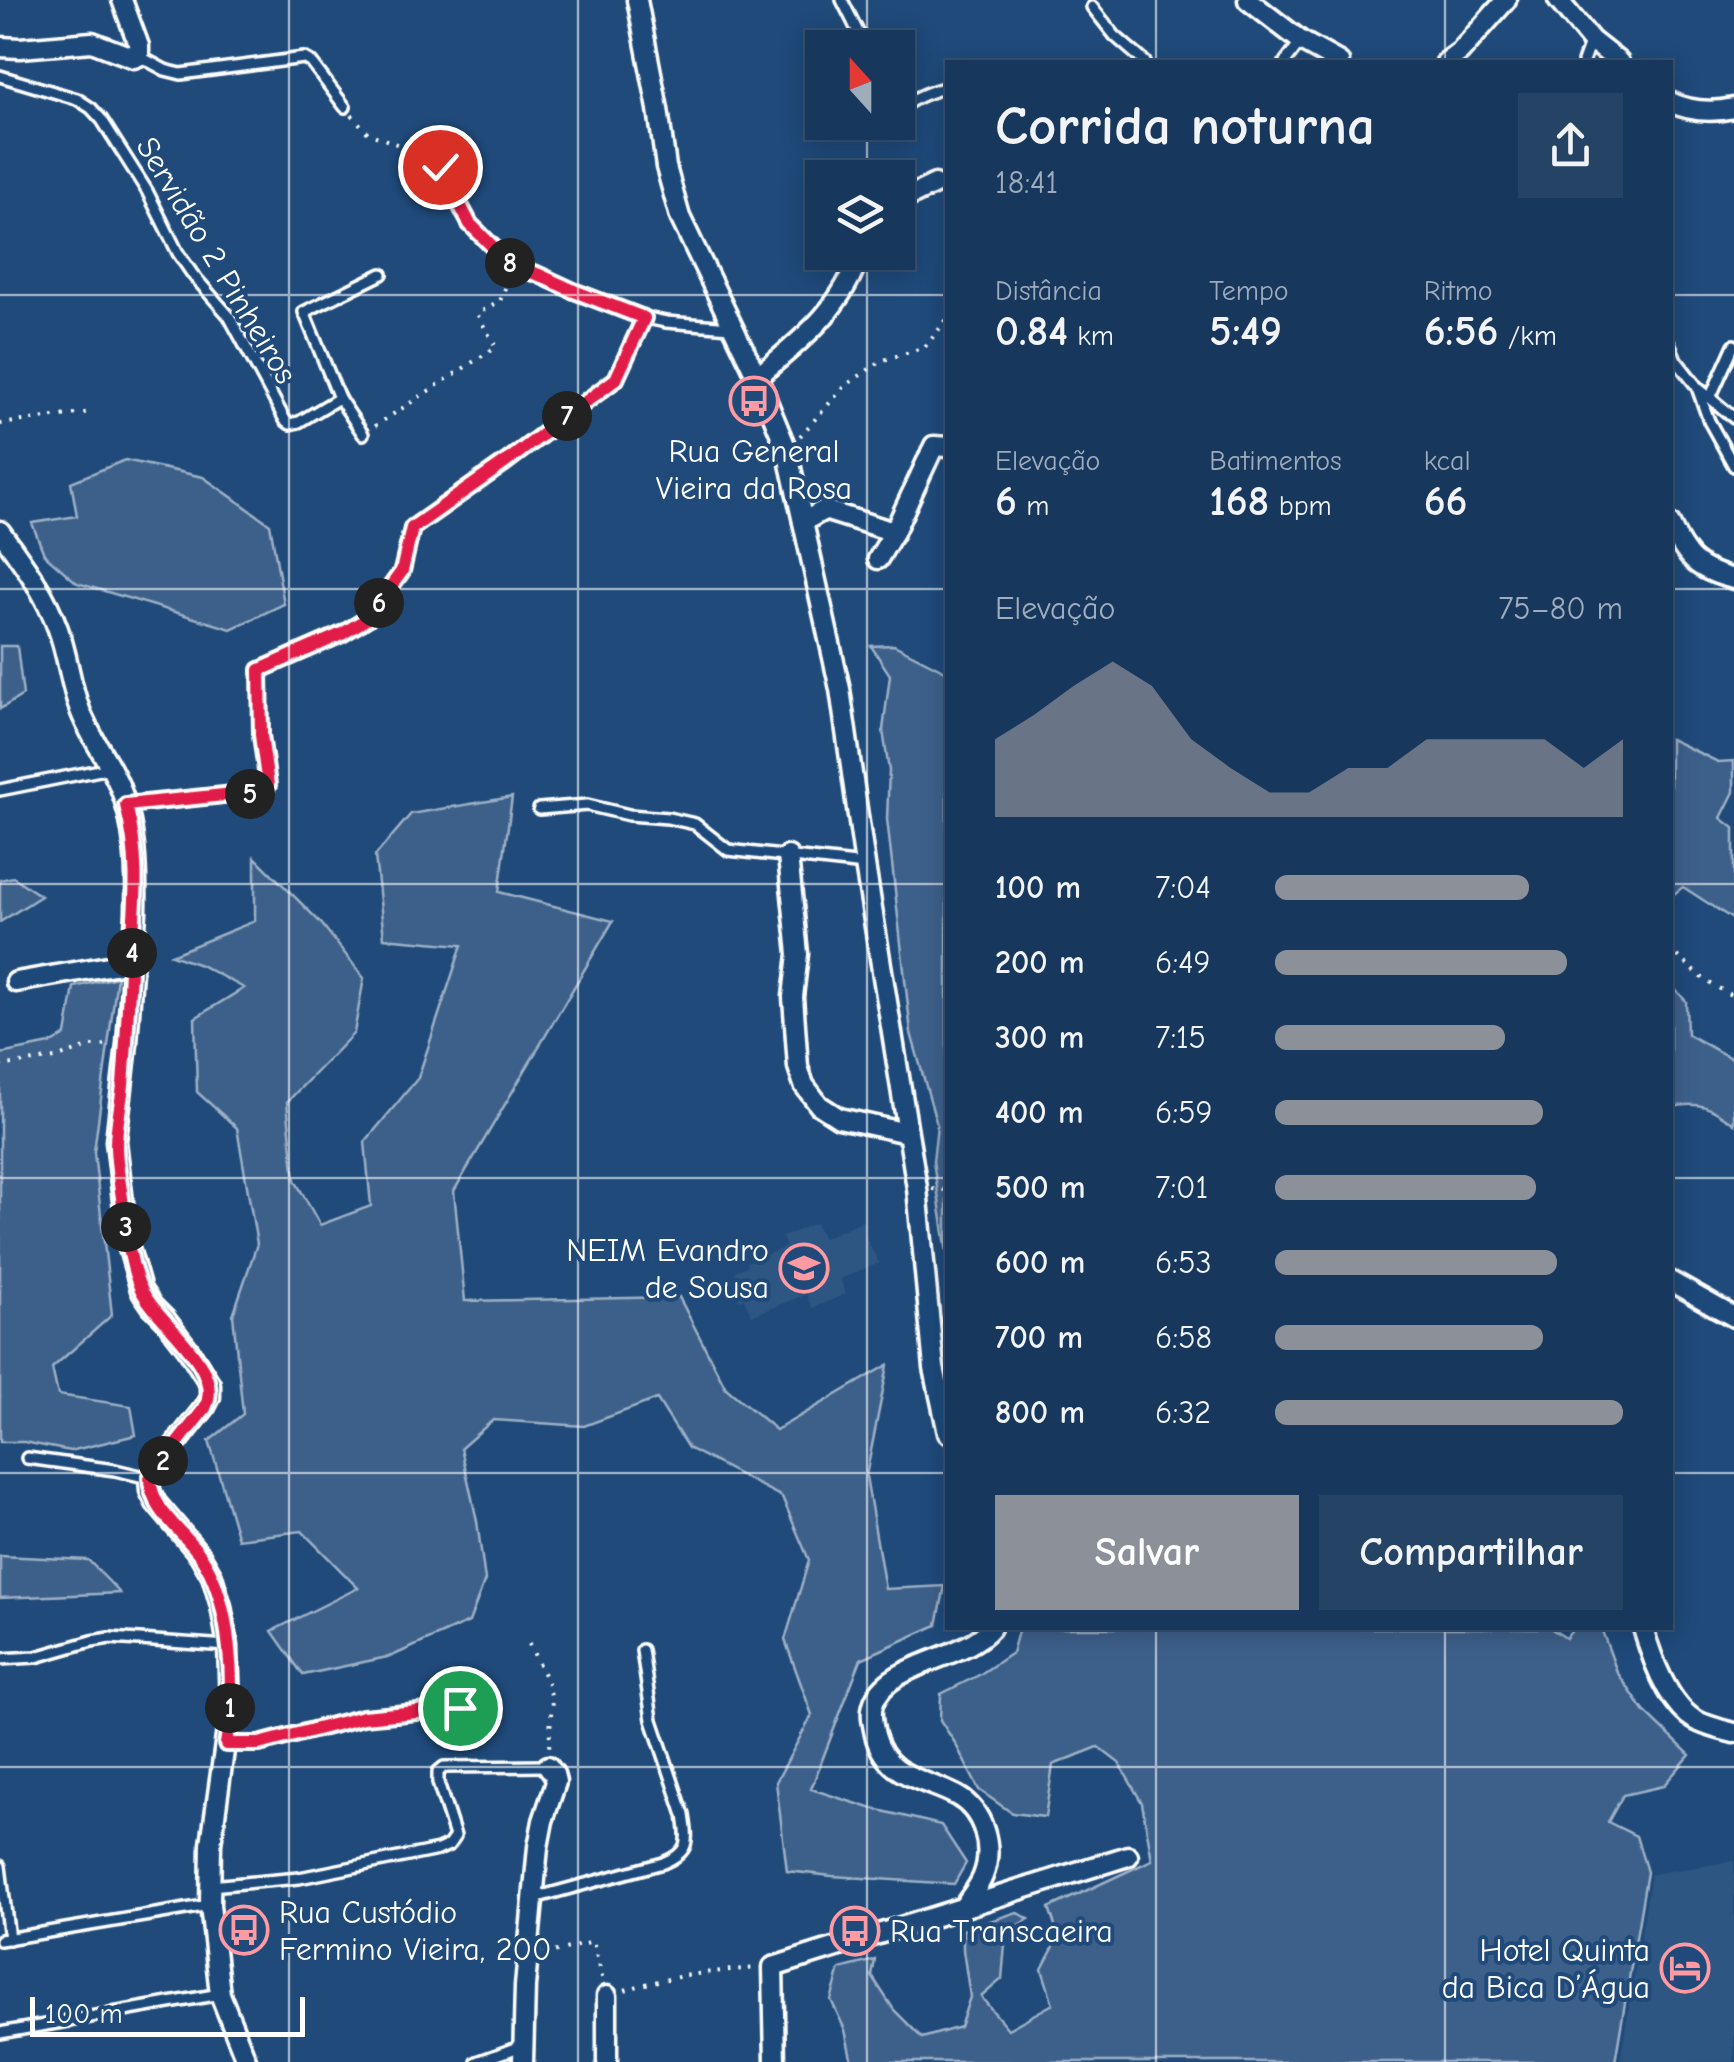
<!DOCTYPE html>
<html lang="pt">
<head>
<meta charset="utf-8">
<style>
  :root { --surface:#17385c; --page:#244365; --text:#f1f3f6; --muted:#9eacbb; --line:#365272; --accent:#8c9099 }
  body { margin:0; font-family:"Comic Neue",sans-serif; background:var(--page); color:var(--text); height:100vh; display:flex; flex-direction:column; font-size:38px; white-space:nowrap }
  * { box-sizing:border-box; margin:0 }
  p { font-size:32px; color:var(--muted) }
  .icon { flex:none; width:55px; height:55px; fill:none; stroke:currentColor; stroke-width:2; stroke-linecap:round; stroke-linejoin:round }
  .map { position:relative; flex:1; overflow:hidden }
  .sheet { position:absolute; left:945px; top:60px; width:728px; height:1570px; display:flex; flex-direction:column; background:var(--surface); border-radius:0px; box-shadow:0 5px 25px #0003,0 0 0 2px var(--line) }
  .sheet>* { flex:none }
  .needle { width:65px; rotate:339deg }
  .fabs { position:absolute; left:805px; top:30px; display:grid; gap:20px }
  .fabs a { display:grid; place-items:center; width:110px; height:110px; border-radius:0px; background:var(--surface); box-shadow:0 5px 25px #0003,0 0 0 2px var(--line); font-size:50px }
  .scale { position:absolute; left:30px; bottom:25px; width:275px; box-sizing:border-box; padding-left:10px; border:5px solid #fff; border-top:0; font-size:28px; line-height:35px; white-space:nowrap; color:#fff; -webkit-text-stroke:8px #1f4a7a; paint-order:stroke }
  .pin { position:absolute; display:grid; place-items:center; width:85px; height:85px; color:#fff; margin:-42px; border:5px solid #fff; border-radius:50%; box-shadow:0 2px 10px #0007 }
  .km { position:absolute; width:50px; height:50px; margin:-25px; border-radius:50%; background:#222; color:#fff; font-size:28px; line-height:50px; text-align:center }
  .round { display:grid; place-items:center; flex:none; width:105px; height:105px; border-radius:0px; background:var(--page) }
  .overview { display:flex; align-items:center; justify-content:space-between; height:170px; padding:0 50px }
  h1 { font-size:55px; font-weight:700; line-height:75px }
  .stats { display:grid; grid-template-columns:repeat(3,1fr); gap:15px; height:170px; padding:10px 50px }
  .stats div { display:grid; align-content:center }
  .stats b { font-size:42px; font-weight:700 }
  .stats small { font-size:28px; font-weight:400 }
  .stats p { font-size:28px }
  .chart { height:280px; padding:20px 50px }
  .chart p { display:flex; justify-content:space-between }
  .chart svg { width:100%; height:180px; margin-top:10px; fill:var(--accent); opacity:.7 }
  .primary-button { display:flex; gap:20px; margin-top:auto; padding:20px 50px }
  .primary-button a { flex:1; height:115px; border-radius:0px; background:var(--accent); color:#fff; font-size:40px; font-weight:700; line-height:115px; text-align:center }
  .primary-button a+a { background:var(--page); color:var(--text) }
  ul { padding:0 50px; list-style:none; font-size:32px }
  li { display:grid; grid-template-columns:160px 120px 1fr; align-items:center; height:75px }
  li i { height:25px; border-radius:12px; background:var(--accent) }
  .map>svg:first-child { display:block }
  .built { fill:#2e5683 }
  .green { fill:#3c618b; stroke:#9eb0c5; stroke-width:2.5 }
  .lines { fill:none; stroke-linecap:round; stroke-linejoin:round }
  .lane-casing { stroke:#fff; stroke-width:16 }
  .street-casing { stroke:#fff; stroke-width:25 }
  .path { stroke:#fff; stroke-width:4; stroke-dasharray:2.5 8; stroke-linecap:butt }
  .lane { stroke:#1f4a7a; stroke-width:9 }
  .street { stroke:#1f4a7a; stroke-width:18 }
  .route-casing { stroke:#fff; stroke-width:20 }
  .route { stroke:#e11d48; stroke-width:12 }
  .grid { fill:none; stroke:#fff; stroke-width:2.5; stroke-opacity:0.55 }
  .labels { text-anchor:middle; stroke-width:8; stroke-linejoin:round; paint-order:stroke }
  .street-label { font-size:32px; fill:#fff; stroke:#1f4a7a }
  .poi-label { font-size:32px; fill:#fff; stroke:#1f4a7a; text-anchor:end }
</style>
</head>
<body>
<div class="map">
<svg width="1734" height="2062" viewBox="0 0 1734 2062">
  <rect width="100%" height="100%" fill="#1f4a7a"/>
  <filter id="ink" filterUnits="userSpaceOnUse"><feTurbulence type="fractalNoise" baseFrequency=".01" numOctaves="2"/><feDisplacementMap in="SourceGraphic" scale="20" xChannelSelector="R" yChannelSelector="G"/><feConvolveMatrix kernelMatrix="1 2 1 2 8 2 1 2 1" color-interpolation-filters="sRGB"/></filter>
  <g filter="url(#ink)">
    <g class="built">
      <polygon points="864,1220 867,1240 879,1263 840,1279 846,1294 812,1308 806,1294 752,1316 744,1299 739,1300 735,1286 739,1283 735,1271 747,1266 746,1262 786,1247 782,1237 815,1223 823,1238"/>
      <polygon points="1734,1861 1734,2062 1620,2062 1651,1874"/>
    </g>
    <g class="green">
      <polygon points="125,460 203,477 270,524 284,604 231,629 77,583 44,554 32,523 77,516 71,482"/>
      <polygon points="894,645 947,672 947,1253 933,1161 937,1125 911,1033 887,819 889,771 883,730 890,675 871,646"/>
      <polygon points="0,646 17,646 23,695 0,709"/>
      <polygon points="1670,739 1718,762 1734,761 1734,792 1721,818 1734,828 1734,920 1683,887 1670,897"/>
      <polygon points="512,797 499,892 613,921 454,1191 465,1301 679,1297 726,1388 776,1430 888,1365 866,1476 885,1589 945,1586 937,1625 861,1659 811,1789 870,1808 941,1825 966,1863 954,1884 832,1876 787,1871 776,1782 812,1715 785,1640 809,1560 782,1497 688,1448 657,1399 584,1426 493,1420 461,1448 477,1521 485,1580 469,1622 392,1656 303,1675 272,1631 358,1588 302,1531 238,1539 209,1441 243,1414 233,1315 257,1244 237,1128 197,1092 195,1018 244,988 200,965 171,955 255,921 255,857 321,923 364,978 354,1033 287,1102 295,1180 320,1225 371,1206 365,1142 418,1078 462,945 384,938 375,856 411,814"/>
      <polygon points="13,877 41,896 0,922 0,880"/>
      <polygon points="117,977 94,1152 112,1315 52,1368 58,1395 131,1406 136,1435 70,1451 24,1442 0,1442 0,1054 50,1044 66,1035 74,987"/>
      <path d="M1670 984 1686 1001 1687 1034 1734 1060V1124C1711 1107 1699 1100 1670 1108Z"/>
      <polygon points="0,1556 88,1560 120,1593 0,1598"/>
      <polygon points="1019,1628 1550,1628 1566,1638 1574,1628 1601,1628 1617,1672 1644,1711 1690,1755 1663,1786 1623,1795 1608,1822 1636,1836 1647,1872 1615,2062 852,2062 845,2030 831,2000 840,1969 875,1960 872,1976 894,2010 922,2038 960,2027 970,1997 963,1950 963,1930 1017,1912 1029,1919 1006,1933 1002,1979 981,1997 1008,2029 1053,2004 1042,1969 1059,1937 1049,1908 1152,1860 1142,1803 1119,1763 1098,1747 1053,1765 1045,1817 1012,1813 979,1790 955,1743 940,1720 941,1694 979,1675 1012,1653"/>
    </g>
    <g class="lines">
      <g class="lane-casing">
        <g id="lane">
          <polyline points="842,0 866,48"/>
          <polyline points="1092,7 1115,36 1145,62"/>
          <polyline points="139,56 165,70 181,74 304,58 311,62 345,107"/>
          <polyline points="1285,62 1301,41"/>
          <polyline points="1583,62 1591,40"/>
          <polyline points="0,76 77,99 91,108 102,120 147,191 178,253 193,275 229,316 285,420 290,424 299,422 339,398 304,312 382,274"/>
          <path d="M898 99 903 107C916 96 931 91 948 87"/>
          <polyline points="440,167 470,224 513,267 537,274 573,291 642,317 666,322 731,327"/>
          <polyline points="1670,345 1676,360 1698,388 1734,418"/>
          <polyline points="1698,390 1709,421 1734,466"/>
          <polyline points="339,398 363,434"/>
          <polyline points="1710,398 1734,345"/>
          <polyline points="0,790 110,768"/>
          <polyline points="125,805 263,791 268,785 261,735 260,670"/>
          <polyline points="539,809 587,805 629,815 668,818 695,824 728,850 865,865"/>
          <polyline points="27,1458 115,1470 149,1478"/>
          <polyline points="0,1659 36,1657 92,1641 110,1638 228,1646"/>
          <polyline points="0,1866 9,1939"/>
          <polyline points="210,1886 299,1878 438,1850 449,1845 455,1836 438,1783 438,1772 444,1767 547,1766"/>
          <path d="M534 1898 663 1863C690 1852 688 1842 684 1815L652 1720 642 1650"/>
          <polyline points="0,1940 210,1905"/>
          <polyline points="0,2033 220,1994"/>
          <polyline points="477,2062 522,2046"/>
        </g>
      </g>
      <g class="street-casing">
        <g id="street">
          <polyline points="637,0 658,109 666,167 680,217 757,377 787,450 840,689 865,865 917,1188 934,1368 948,1433"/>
          <polyline points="1248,0 1301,41 1339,62"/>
          <polyline points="1558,0 1591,40 1619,62"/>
          <polyline points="0,47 20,48 92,42 134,58 139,56 139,46 122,0"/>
          <polyline points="1446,62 1460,52 1506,0"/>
          <path d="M1670 102C1691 112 1711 113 1734 108"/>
          <polyline points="898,202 935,184"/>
          <path d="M757 377C799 342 844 308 860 252"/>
          <polyline points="803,522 824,510 894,532"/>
          <path d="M1670 524C1686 558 1696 570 1734 579"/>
          <path d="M0 531C23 563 45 592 58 629 68 656 70 684 80 710 90 737 108 759 119 785 136 826 137 869 136 913L127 1044 116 1141 128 1245 141 1290 152 1306 165 1319 188 1349 210 1384V1397L205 1407 149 1478 150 1491 156 1503 200 1555 212 1576 221 1606 228 1646 230 1708 211 1844 210 1905 220 1994 247 2062"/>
          <polyline points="878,559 894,532 934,446 948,447"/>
          <polyline points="788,856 798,954 793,997 798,1067 804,1085 819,1105 839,1118 907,1133"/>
          <polyline points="16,982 131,962"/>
          <polyline points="1670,1281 1734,1317"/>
          <path d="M1643 1628C1651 1656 1668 1704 1695 1720 1706 1726 1722 1730 1734 1733"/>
          <path d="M963 1908C969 1898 979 1887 983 1876 994 1848 984 1811 957 1796 924 1778 887 1779 875 1735 873 1725 870 1714 873 1705 885 1662 963 1661 991 1628"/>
          <polyline points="607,1996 607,2062"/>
          <polyline points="523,2062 525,1986 538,1847 543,1821 556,1782 554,1774 548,1766"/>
          <polyline points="775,2062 773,1967 1128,1856"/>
        </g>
      </g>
      <g class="path">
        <polyline points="352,115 368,133 430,157"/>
        <polyline points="0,424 92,412"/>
        <polyline points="375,426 496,347 477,314 500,301 508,281"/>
        <polyline points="800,436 845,386 881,361 925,347 948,318"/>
        <polyline points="271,665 342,634 368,618 402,571 412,528 506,462 616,379 638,331"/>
        <polyline points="1670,949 1706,981 1734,997"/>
        <polyline points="0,1066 55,1058 92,1046 112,1045"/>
        <polyline points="932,1189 948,1190"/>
        <polyline points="529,1644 548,1683 552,1699 549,1749"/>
        <polyline points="240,1745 259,1743 363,1717 460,1709"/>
        <polyline points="545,1954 593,1942 603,1981"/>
        <path d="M625 1990C669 1976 712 1971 758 1968"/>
      </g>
      <use href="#lane" class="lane"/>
      <use href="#street" class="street"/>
    </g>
  </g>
  <g class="lines" filter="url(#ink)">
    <g class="route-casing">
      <path id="route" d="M440 167 470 224 513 267 537 274 574 291 644 318 616 379 506 462 412 528 402 571 368 618 342 634 260 670 261 735 268 785 263 791 126 805C142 866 134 910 130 971 128 1009 126 1047 123 1085 121 1105 116 1125 116 1145 116 1165 121 1186 123 1206 127 1233 129 1262 140 1287 155 1322 226 1366 205 1408L150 1478C151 1510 182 1530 200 1555 232 1600 236 1691 226 1744H259L363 1717 460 1708"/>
    </g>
    <use href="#route" class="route"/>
  </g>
  <path class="grid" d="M289 0V2062M578 0V2062M867 0V48M1156 0V62M1445 0V62M867 122V178M867 252V2062M0 295H948M1670 295H1734M0 589H948M1670 589H1734M0 884H948M1670 884H1734M0 1178H948M1670 1178H1734M0 1473H948M1670 1473H1734M1156 1628V2062M1445 1628V2062M0 1767H1734"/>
  <defs>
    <g id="bus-ring" transform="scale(2.5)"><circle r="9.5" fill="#1f4a7a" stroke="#ff9aa2" stroke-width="1.5"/><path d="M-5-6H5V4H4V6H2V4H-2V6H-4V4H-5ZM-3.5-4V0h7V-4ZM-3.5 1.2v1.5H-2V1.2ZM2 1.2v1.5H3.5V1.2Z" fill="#ff9aa2"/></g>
    <g id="school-ring" transform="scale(2.5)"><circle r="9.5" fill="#1f4a7a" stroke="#ff9aa2" stroke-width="1.5"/><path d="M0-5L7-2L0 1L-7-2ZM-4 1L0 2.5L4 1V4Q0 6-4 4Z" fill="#ff9aa2"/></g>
    <g id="hotel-ring" transform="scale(2.5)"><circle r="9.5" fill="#1f4a7a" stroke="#ff9aa2" stroke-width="1.5"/><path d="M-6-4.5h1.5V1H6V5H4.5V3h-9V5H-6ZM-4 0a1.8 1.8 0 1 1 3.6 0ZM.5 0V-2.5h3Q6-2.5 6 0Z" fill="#ff9aa2"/></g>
  </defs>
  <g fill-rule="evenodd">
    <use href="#bus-ring" x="754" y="401"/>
    <use href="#school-ring" x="804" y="1268"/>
    <use href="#bus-ring" x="244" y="1930"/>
    <use href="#bus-ring" x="855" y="1931"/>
    <use href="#hotel-ring" x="1685" y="1968"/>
  </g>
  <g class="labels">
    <g class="street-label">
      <text transform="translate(217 260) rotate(59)" y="11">Servidão 2 Pinheiros</text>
    </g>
    <g class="poi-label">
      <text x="754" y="462" text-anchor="middle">Rua General<tspan x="754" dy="37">Vieira da Rosa</tspan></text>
      <text x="769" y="1261">NEIM Evandro<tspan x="769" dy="37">de Sousa</tspan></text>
      <text x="279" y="1923" text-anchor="start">Rua Custódio<tspan x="279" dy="37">Fermino Vieira, 200</tspan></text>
      <text x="890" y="1942" text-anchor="start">Rua Transcaeira</text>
      <text x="1650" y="1961">Hotel Quinta<tspan x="1650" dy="37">da Bica D’Água</tspan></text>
    </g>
  </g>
</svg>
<div class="fabs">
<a><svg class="needle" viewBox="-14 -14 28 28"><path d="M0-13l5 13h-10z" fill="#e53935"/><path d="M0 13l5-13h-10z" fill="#9eacbb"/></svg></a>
<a><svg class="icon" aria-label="layers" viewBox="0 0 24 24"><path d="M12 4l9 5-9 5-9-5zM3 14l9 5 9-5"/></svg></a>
</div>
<div class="scale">100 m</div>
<div class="pin" style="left:460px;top:1708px;background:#1e9e55"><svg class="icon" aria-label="arrive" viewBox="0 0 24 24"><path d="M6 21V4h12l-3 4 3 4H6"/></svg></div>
<div class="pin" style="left:440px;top:167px;background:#d93025"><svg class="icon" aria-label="check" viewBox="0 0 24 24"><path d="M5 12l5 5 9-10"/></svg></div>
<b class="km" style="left:230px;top:1708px">1</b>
<b class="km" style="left:163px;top:1461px">2</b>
<b class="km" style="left:126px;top:1227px">3</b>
<b class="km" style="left:132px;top:953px">4</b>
<b class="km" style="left:250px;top:794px">5</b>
<b class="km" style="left:379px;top:603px">6</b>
<b class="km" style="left:567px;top:416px">7</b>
<b class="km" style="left:510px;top:263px">8</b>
<section class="sheet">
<div class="overview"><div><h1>Corrida noturna</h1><p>18:41</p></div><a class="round"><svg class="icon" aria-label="share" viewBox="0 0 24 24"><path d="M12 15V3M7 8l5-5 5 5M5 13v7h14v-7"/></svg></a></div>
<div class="stats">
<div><p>Distância</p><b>0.84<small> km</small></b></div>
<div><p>Tempo</p><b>5:49</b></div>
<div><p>Ritmo</p><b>6:56<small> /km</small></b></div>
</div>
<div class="stats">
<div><p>Elevação</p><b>6<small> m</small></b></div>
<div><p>Batimentos</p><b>168<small> bpm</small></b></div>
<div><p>kcal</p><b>66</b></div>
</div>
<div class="chart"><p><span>Elevação</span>75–80 m</p>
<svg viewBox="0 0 160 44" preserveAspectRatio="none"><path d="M0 44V25L10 19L20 12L30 6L40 12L50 25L60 32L70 38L80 38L90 32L100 32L110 25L120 25L130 25L140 25L150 32L160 25V44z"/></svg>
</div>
<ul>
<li><b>100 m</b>7:04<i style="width:73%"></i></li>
<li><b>200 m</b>6:49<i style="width:84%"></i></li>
<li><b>300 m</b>7:15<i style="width:66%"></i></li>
<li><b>400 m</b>6:59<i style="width:77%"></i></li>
<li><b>500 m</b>7:01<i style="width:75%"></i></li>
<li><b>600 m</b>6:53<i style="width:81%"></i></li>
<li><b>700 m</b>6:58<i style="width:77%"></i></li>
<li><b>800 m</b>6:32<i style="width:100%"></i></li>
</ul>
<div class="primary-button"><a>Salvar</a><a>Compartilhar</a></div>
</section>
</div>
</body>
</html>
